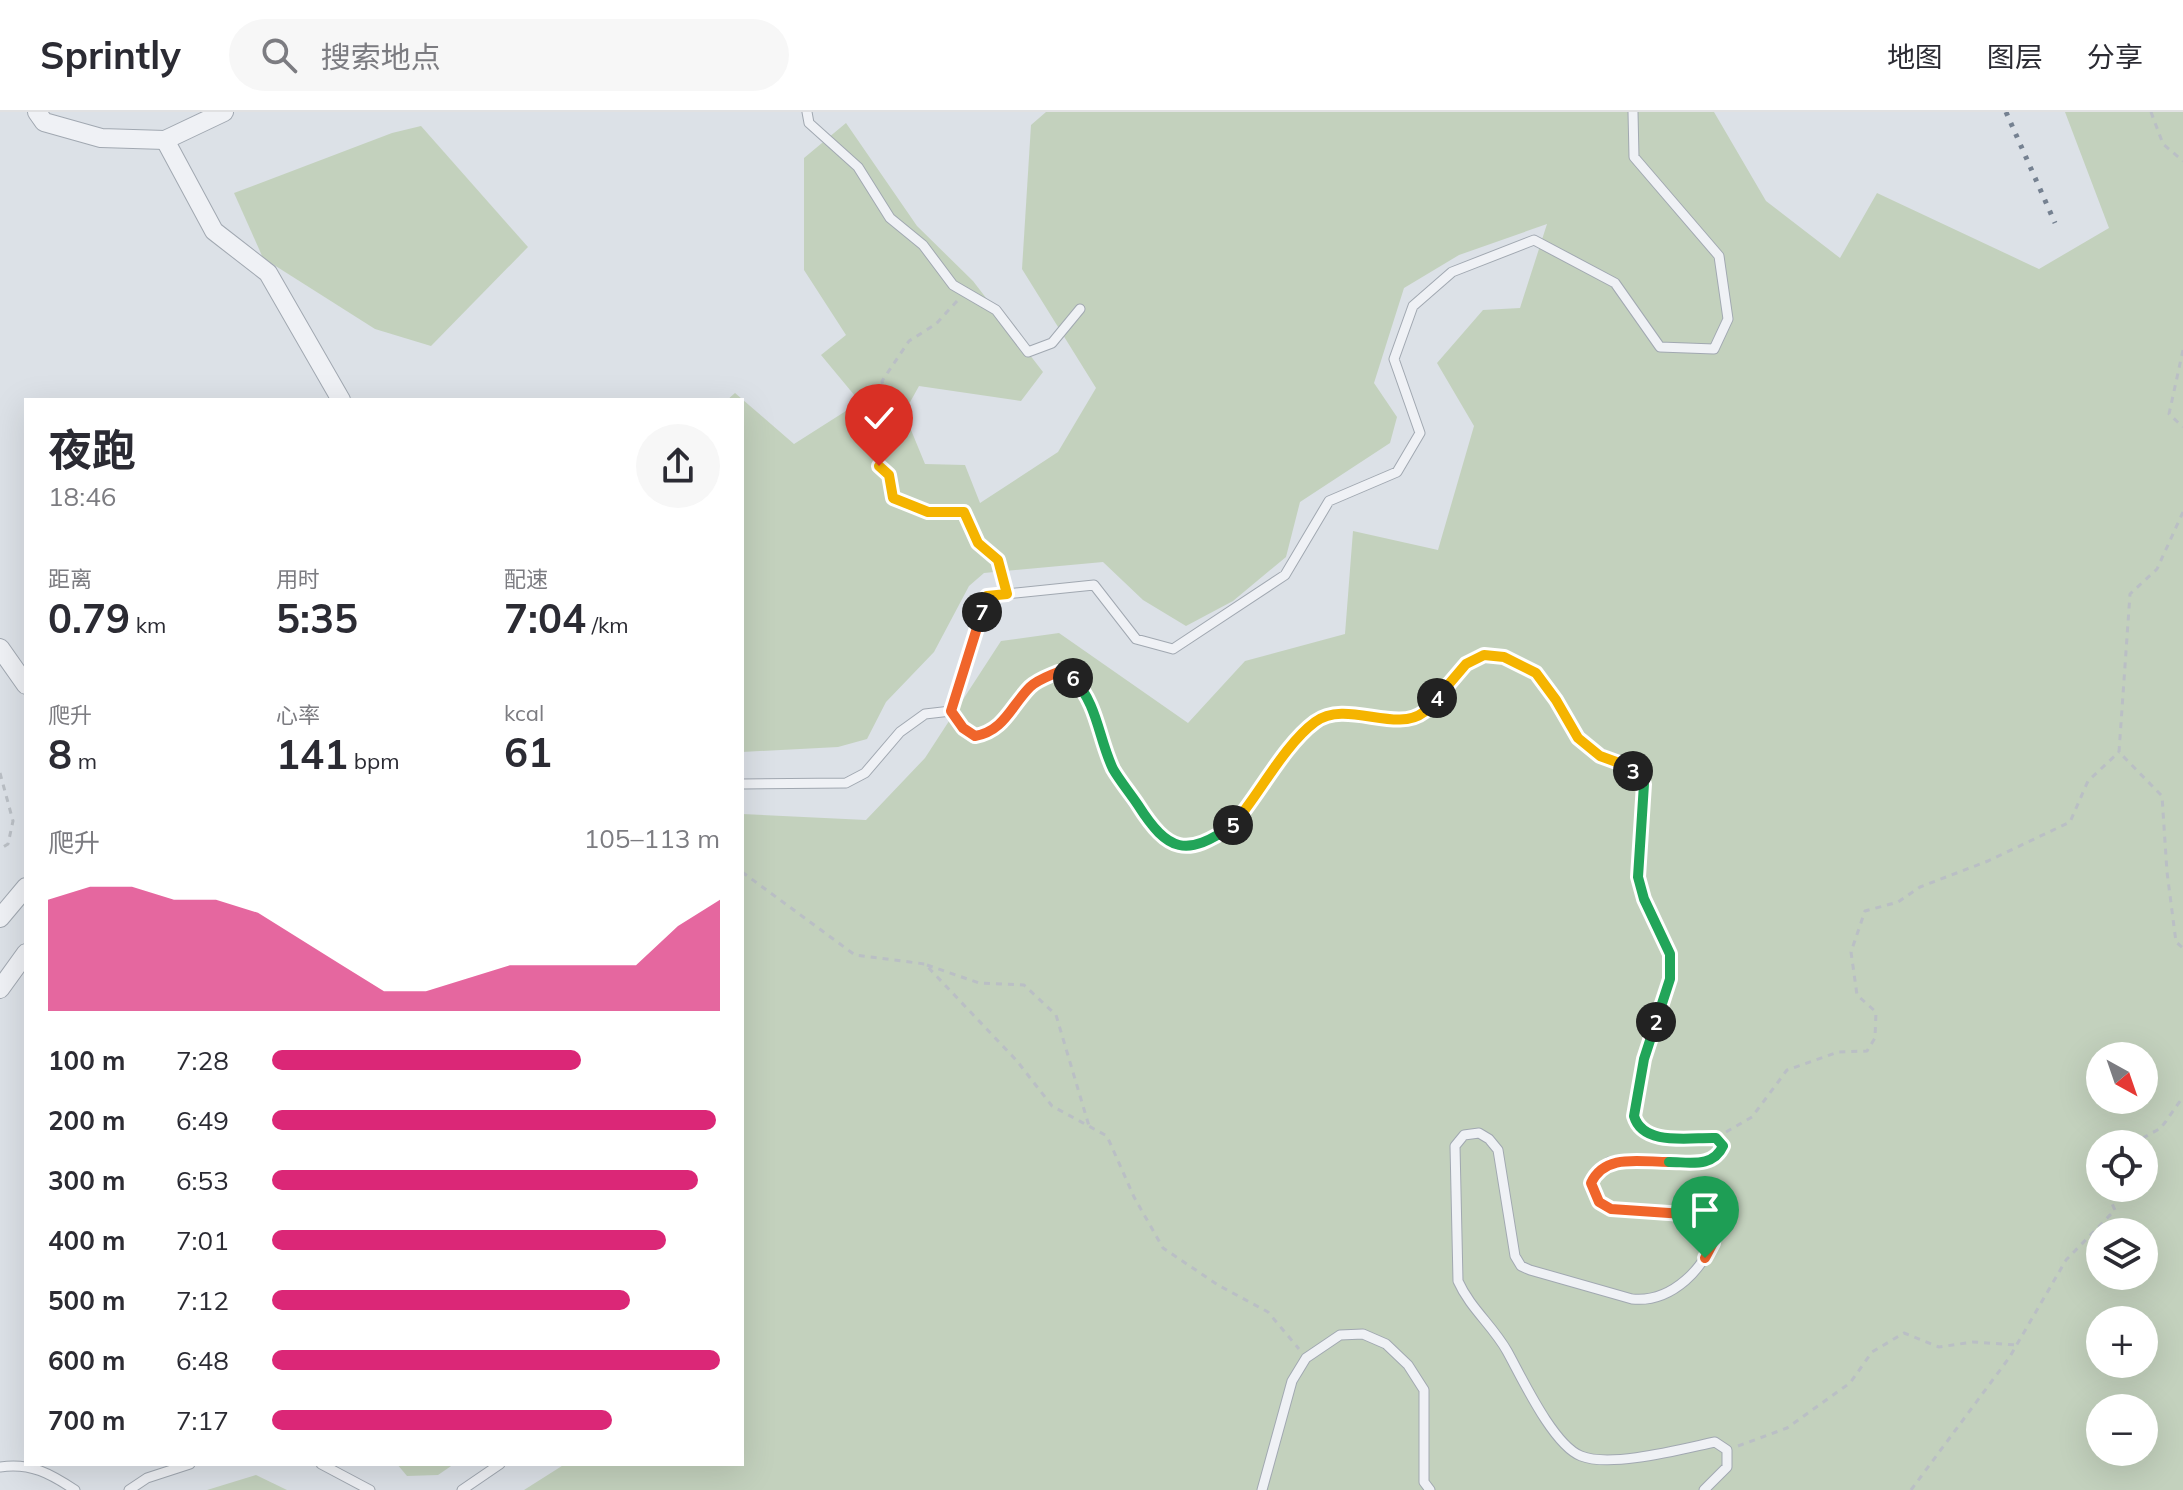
<!DOCTYPE html>
<html lang="zh">
<head>
<meta charset="utf-8">
<style>
  :root { --surface:#fff; --page:#f7f7f7; --text:#2b2b33; --muted:#7c7c81; --line:#e1e1e2; --accent:#db2777 }
  body { margin:0; font-family:Mulish,"Noto Sans SC",sans-serif; background:var(--page); color:var(--text); height:100vh; display:flex; flex-direction:column; font-size:30px; white-space:nowrap }
  * { box-sizing:border-box; margin:0 }
  p { font-size:26px; color:var(--muted) }
  .icon { flex:none; width:44px; height:44px; fill:none; stroke:currentColor; stroke-width:2; stroke-linecap:round; stroke-linejoin:round }
  .map { position:relative; flex:1; overflow:hidden }
  .sheet { position:absolute; left:24px; top:286px; width:720px; height:1068px; display:flex; flex-direction:column; background:var(--surface); border-radius:0px; box-shadow:0 8px 32px #0002 }
  .sheet>* { flex:none }
  .needle { width:52px; rotate:140deg }
  .tools { position:absolute; left:2086px; top:930px; display:grid; gap:16px }
  .tools a { display:grid; place-items:center; width:72px; height:72px; border-radius:50%; background:var(--surface); box-shadow:0 8px 32px #0002; font-size:40px }
  .pin { position:absolute; display:grid; place-items:center; width:68px; height:68px; color:#fff; margin:-82px -34px; border-radius:50% 50% 50% 0; rotate:-45deg; box-shadow:0 0 8px #0007 }
  .pin .icon { rotate:45deg }
  .km { position:absolute; width:40px; height:40px; margin:-20px; border-radius:50%; background:#222; color:#fff; font-size:22px; line-height:40px; text-align:center }
  .round { display:grid; place-items:center; flex:none; width:84px; height:84px; border-radius:42px; background:var(--page) }
  .head { display:flex; align-items:center; justify-content:space-between; height:136px; padding:0 24px }
  h1 { font-size:44px; font-weight:700; line-height:60px }
  .metrics { display:grid; grid-template-columns:repeat(3,1fr); gap:12px; height:136px; padding:8px 24px }
  .metrics div { display:grid; align-content:center }
  .metrics b { font-size:40px; font-weight:700 }
  .metrics small { font-size:22px; font-weight:400 }
  .metrics p { font-size:22px }
  .chart { height:224px; padding:16px 24px }
  .chart p { display:flex; justify-content:space-between }
  .chart svg { width:100%; height:144px; margin-top:8px; fill:var(--accent); opacity:.7 }
  ul { padding:0 24px; list-style:none; font-size:26px }
  li { display:grid; grid-template-columns:128px 96px 1fr; align-items:center; height:60px }
  li i { height:20px; border-radius:10px; background:var(--accent) }
  header { display:flex; align-items:center; gap:48px; box-sizing:border-box; height:112px; padding:0 40px; background:var(--surface); border-bottom:2px solid var(--line) }
  header strong { font-size:38px }
  nav { display:flex; gap:44px; margin-inline-start:auto; font-size:28px }
  .search { width:560px; height:72px; background:var(--page); display:flex; align-items:center; gap:20px; box-sizing:border-box; padding:0 28px; border-radius:44px; color:var(--muted); font-size:30px }
  .map>svg:first-child { display:block }
  .green { fill:#c3d1bd; fill-rule:evenodd }
  .lines { fill:none; stroke-linecap:round; stroke-linejoin:round }
  .service-casing { stroke:#a1a8b1; stroke-width:11 }
  .minor-casing { stroke:#a1a8b1; stroke-width:20 }
  .path { stroke:#babfc5; stroke-width:3; stroke-dasharray:6 6; stroke-linecap:butt }
  .service { stroke:#eff1f5; stroke-width:9 }
  .minor { stroke:#eff1f5; stroke-width:18 }
  .rail { stroke:#758191; stroke-width:5; stroke-dasharray:4 8; stroke-linecap:butt }
  .split-1-casing { stroke:#fff; stroke-width:16 }
  .split-2-casing { stroke:#fff; stroke-width:16 }
  .split-3-casing { stroke:#fff; stroke-width:16 }
  .split-4-casing { stroke:#fff; stroke-width:16 }
  .split-5-casing { stroke:#fff; stroke-width:16 }
  .split-6-casing { stroke:#fff; stroke-width:16 }
  .split-7-casing { stroke:#fff; stroke-width:16 }
  .split-8-casing { stroke:#fff; stroke-width:16 }
  .split-1 { stroke:#f0652b; stroke-width:10 }
  .split-2 { stroke:#22a559; stroke-width:10 }
  .split-3 { stroke:#22a559; stroke-width:10 }
  .split-4 { stroke:#f5b400; stroke-width:10 }
  .split-5 { stroke:#f5b400; stroke-width:10 }
  .split-6 { stroke:#22a559; stroke-width:10 }
  .split-7 { stroke:#f0652b; stroke-width:10 }
  .split-8 { stroke:#f5b400; stroke-width:10 }
</style>
</head>
<body>
<header>
<strong>Sprintly</strong>
<div class="search"><svg class="icon" aria-label="search" viewBox="0 0 24 24"><circle cx="10" cy="10" r="6"/><path d="M15 15l6 6"/></svg>搜索地点</div>
<nav><a>地图</a><a>图层</a><a>分享</a></nav>
</header>
<div class="map">
<svg width="2183" height="1378" viewBox="0 0 2183 1378">
  <rect width="100%" height="100%" fill="#dce1e7"/>
  <g class="green">
    <path d="M1046 0H1714L1766 89 1840 146 1877 81 2039 157 2109 116 2065 0H2183V1378H524L565 1352H742V702L866 708 925 646 1001 529 1059 521 1188 611 1245 549 1345 522 1353 419 1438 438 1474 314 1437 251 1483 198 1520 196 1547 112 1459 143 1404 176 1374 271 1397 305 1390 331 1300 390 1286 445 1233 489 1186 514 1143 488 1103 450 984 461 969 474 934 540 886 590 867 627 838 635 742 640V288H727L735 281 794 332 860 290 821 243 846 223 804 158V46L846 11 917 114 973 169 1043 260 1021 289 919 274 904 301 925 352 965 353 980 391 1058 340 1096 276 1022 157 1031 13ZM2100 944H2144V988H2100ZM2100 1032H2144V1076H2100ZM2100 1120H2144V1164H2100ZM2100 1208H2144V1252H2100ZM2100 1296H2144V1340H2100Z"/>
    <polygon points="421,14 528,135 431,234 375,217 263,146 234,81 392,21"/>
    <polygon points="397,1352 454,1352 438,1363 407,1364"/>
    <polygon points="256,1363 287,1378 207,1378"/>
  </g>
  <g class="lines">
    <g class="service-casing">
      <g id="service">
        <polyline points="807,0 809,11 858,55 890,106 923,133 953,173 996,198 1028,240 1052,231 1080,197"/>
        <path d="M1633 0 1634 45 1719 144 1728 207 1714 237 1660 235 1615 171 1534 128 1452 160 1413 194 1394 247 1420 321 1397 360 1329 389 1285 463 1173 537 1136 527 1094 473 987 484 951 599 963 616 975 624C1004 619 1011 594 1030 575 1037 568 1049 564 1058 560 1098 573 1098 622 1113 655 1120 673 1153 724 1171 731 1175 733 1184 733 1189 733 1243 735 1276 639 1315 610 1347 587 1389 619 1421 602 1445 588 1453 553 1481 544 1493 541 1506 546 1516 551 1540 564 1551 579 1565 603 1569 611 1574 621 1581 628 1596 642 1610 645 1627 655 1634 658 1639 666 1644 672 1644 711 1630 749 1644 787 1654 814 1675 838 1669 868 1664 895 1625 989 1636 1010 1646 1032 1695 1025 1716 1026L1723 1034 1719 1044 1709 1050H1609L1596 1060 1591 1071 1599 1090 1611 1097 1698 1103 1709 1109 1715 1118C1708 1156 1671 1191 1632 1187L1530 1158 1521 1154 1515 1144 1498 1038 1489 1027 1479 1021 1464 1023 1455 1034 1458 1169C1470 1196 1493 1214 1507 1239 1522 1266 1553 1333 1581 1344 1611 1356 1682 1337 1715 1330L1727 1338V1355L1704 1378"/>
        <polyline points="742,672 846,671 865,661 900,620 925,602 951,599"/>
        <polyline points="321,1352 370,1378"/>
        <path d="M0 1355C30 1350 51 1362 75 1378"/>
        <polyline points="129,1378 147,1366 190,1352"/>
        <polyline points="462,1378 500,1352"/>
        <polyline points="1262,1378 1292,1269 1306,1246 1340,1223 1363,1222 1386,1232 1408,1253 1424,1278 1424,1370 1430,1378"/>
      </g>
    </g>
    <g class="minor-casing">
      <g id="minor">
        <polyline points="37,0 44,10 101,26 165,28 224,0"/>
        <polyline points="165,28 214,119 268,161 341,288"/>
        <polyline points="0,536 26,573"/>
        <polyline points="0,806 26,775"/>
        <polyline points="0,877 26,841"/>
      </g>
    </g>
    <g class="path">
      <polyline points="2151,0 2163,32 2183,49"/>
      <path d="M957 189 936 212 909 229 882 269C884 276 889 286 888 294 885 322 858 337 889 363L893 386 928 400H964L978 431 998 448 1004 470"/>
      <polyline points="2183,238 2169,302 2183,315"/>
      <polyline points="2183,400 2157,457 2130,482 2119,640 2162,684 2167,760 2176,830 2183,836"/>
      <polyline points="0,661 13,709 8,732 0,737"/>
      <polyline points="742,760 855,843 925,852 1017,949 1052,994 1107,1024 1134,1085 1163,1136 1218,1173 1268,1200 1299,1237"/>
      <polyline points="927,853 979,871 1024,873 1056,903 1089,1014"/>
      <polyline points="1726,1020 1752,1005 1787,958 1838,940 1867,939 1875,926 1876,900 1857,883 1851,840 1865,799 1898,790 1920,775 1988,749 2070,710 2088,669 2119,640"/>
      <polyline points="2132,1032 2161,1016 2183,985"/>
      <polyline points="2100,1050 2095,1053 2100,1063"/>
      <polyline points="1738,1334 1787,1316 1850,1271 1872,1240 1904,1221 1939,1235 1973,1230 2016,1233"/>
      <polyline points="1911,1378 2009,1246 2066,1148 2115,1098 2105,1076"/>
    </g>
    <use href="#service" class="service"/>
    <use href="#minor" class="minor"/>
    <polyline class="rail" points="2006,0 2055,111"/>
  </g>
  <g class="lines">
    <g class="split-1-casing">
      <path id="split-1" d="M1669 1050C1640 1050 1605 1041 1591 1071L1599 1090 1611 1097 1698 1103 1709 1109 1715 1118 1713 1131 1705 1146"/>
    </g>
    <g class="split-2-casing">
      <path id="split-2" d="M1656 910 1644 947 1634 1004C1643 1035 1691 1025 1716 1026L1723 1034C1713 1056 1690 1050 1669 1050"/>
    </g>
    <g class="split-3-casing">
      <polyline id="split-3" points="1633,659 1644,672 1638,765 1644,787 1670,842 1670,867 1656,910"/>
    </g>
    <g class="split-4-casing">
      <polyline id="split-4" points="1437,586 1466,552 1484,543 1504,545 1536,561 1556,588 1578,626 1600,644 1630,655 1633,659"/>
    </g>
    <g class="split-5-casing">
      <path id="split-5" d="M1233 713C1259 683 1284 633 1315 610 1346 587 1396 622 1424 600 1429 596 1433 590 1437 586"/>
    </g>
    <g class="split-6-casing">
      <path id="split-6" d="M1073 566C1098 593 1098 625 1113 657 1120 669 1130 681 1138 693 1168 740 1186 746 1233 713"/>
    </g>
    <g class="split-7-casing">
      <path id="split-7" d="M982 500 951 599 963 616 975 624C1004 619 1011 594 1030 575 1037 568 1049 564 1058 560L1073 566"/>
    </g>
    <g class="split-8-casing">
      <polyline id="split-8" points="879,354 889,363 893,386 928,400 964,400 978,431 998,448 1007,482 987,484 982,500"/>
    </g>
    <use href="#split-1" class="split-1"/>
    <use href="#split-2" class="split-2"/>
    <use href="#split-3" class="split-3"/>
    <use href="#split-4" class="split-4"/>
    <use href="#split-5" class="split-5"/>
    <use href="#split-6" class="split-6"/>
    <use href="#split-7" class="split-7"/>
    <use href="#split-8" class="split-8"/>
  </g>
</svg>
<div class="tools">
<a><svg class="needle" viewBox="-14 -14 28 28"><path d="M0-13l5 13h-10z" fill="#e53935"/><path d="M0 13l5-13h-10z" fill="#7c7c81"/></svg></a>
<a><svg class="icon" aria-label="locate" viewBox="0 0 24 24"><circle cx="12" cy="12" r="6"/><path d="M12 2v4M12 18v4M2 12h4M18 12h4"/></svg></a>
<a><svg class="icon" aria-label="layers" viewBox="0 0 24 24"><path d="M12 4l9 5-9 5-9-5zM3 14l9 5 9-5"/></svg></a>
<a>+</a>
<a>−</a>
</div>
<div class="pin" style="left:1705px;top:1146px;background:#1e9e55"><svg class="icon" aria-label="arrive" viewBox="0 0 24 24"><path d="M6 21V4h12l-3 4 3 4H6"/></svg></div>
<div class="pin" style="left:879px;top:354px;background:#d93025"><svg class="icon" aria-label="check" viewBox="0 0 24 24"><path d="M5 12l5 5 9-10"/></svg></div>
<b class="km" style="left:1656px;top:910px">2</b>
<b class="km" style="left:1633px;top:659px">3</b>
<b class="km" style="left:1437px;top:586px">4</b>
<b class="km" style="left:1233px;top:713px">5</b>
<b class="km" style="left:1073px;top:566px">6</b>
<b class="km" style="left:982px;top:500px">7</b>
<section class="sheet">
<div class="head"><div><h1>夜跑</h1><p>18:46</p></div><a class="round"><svg class="icon" aria-label="share" viewBox="0 0 24 24"><path d="M12 15V3M7 8l5-5 5 5M5 13v7h14v-7"/></svg></a></div>
<div class="metrics">
<div><p>距离</p><b>0.79<small> km</small></b></div>
<div><p>用时</p><b>5:35</b></div>
<div><p>配速</p><b>7:04<small> /km</small></b></div>
</div>
<div class="metrics">
<div><p>爬升</p><b>8<small> m</small></b></div>
<div><p>心率</p><b>141<small> bpm</small></b></div>
<div><p>kcal</p><b>61</b></div>
</div>
<div class="chart"><p><span>爬升</span>105–113 m</p>
<svg viewBox="0 0 160 44" preserveAspectRatio="none"><path d="M0 44V10L10 6L20 6L30 10L40 10L50 14L60 22L70 30L80 38L90 38L100 34L110 30L120 30L130 30L140 30L150 18L160 10V44z"/></svg>
</div>
<ul>
<li><b>100 m</b>7:28<i style="width:69%"></i></li>
<li><b>200 m</b>6:49<i style="width:99%"></i></li>
<li><b>300 m</b>6:53<i style="width:95%"></i></li>
<li><b>400 m</b>7:01<i style="width:88%"></i></li>
<li><b>500 m</b>7:12<i style="width:80%"></i></li>
<li><b>600 m</b>6:48<i style="width:100%"></i></li>
<li><b>700 m</b>7:17<i style="width:76%"></i></li>
</ul>
</section>
</div>
</body>
</html>
